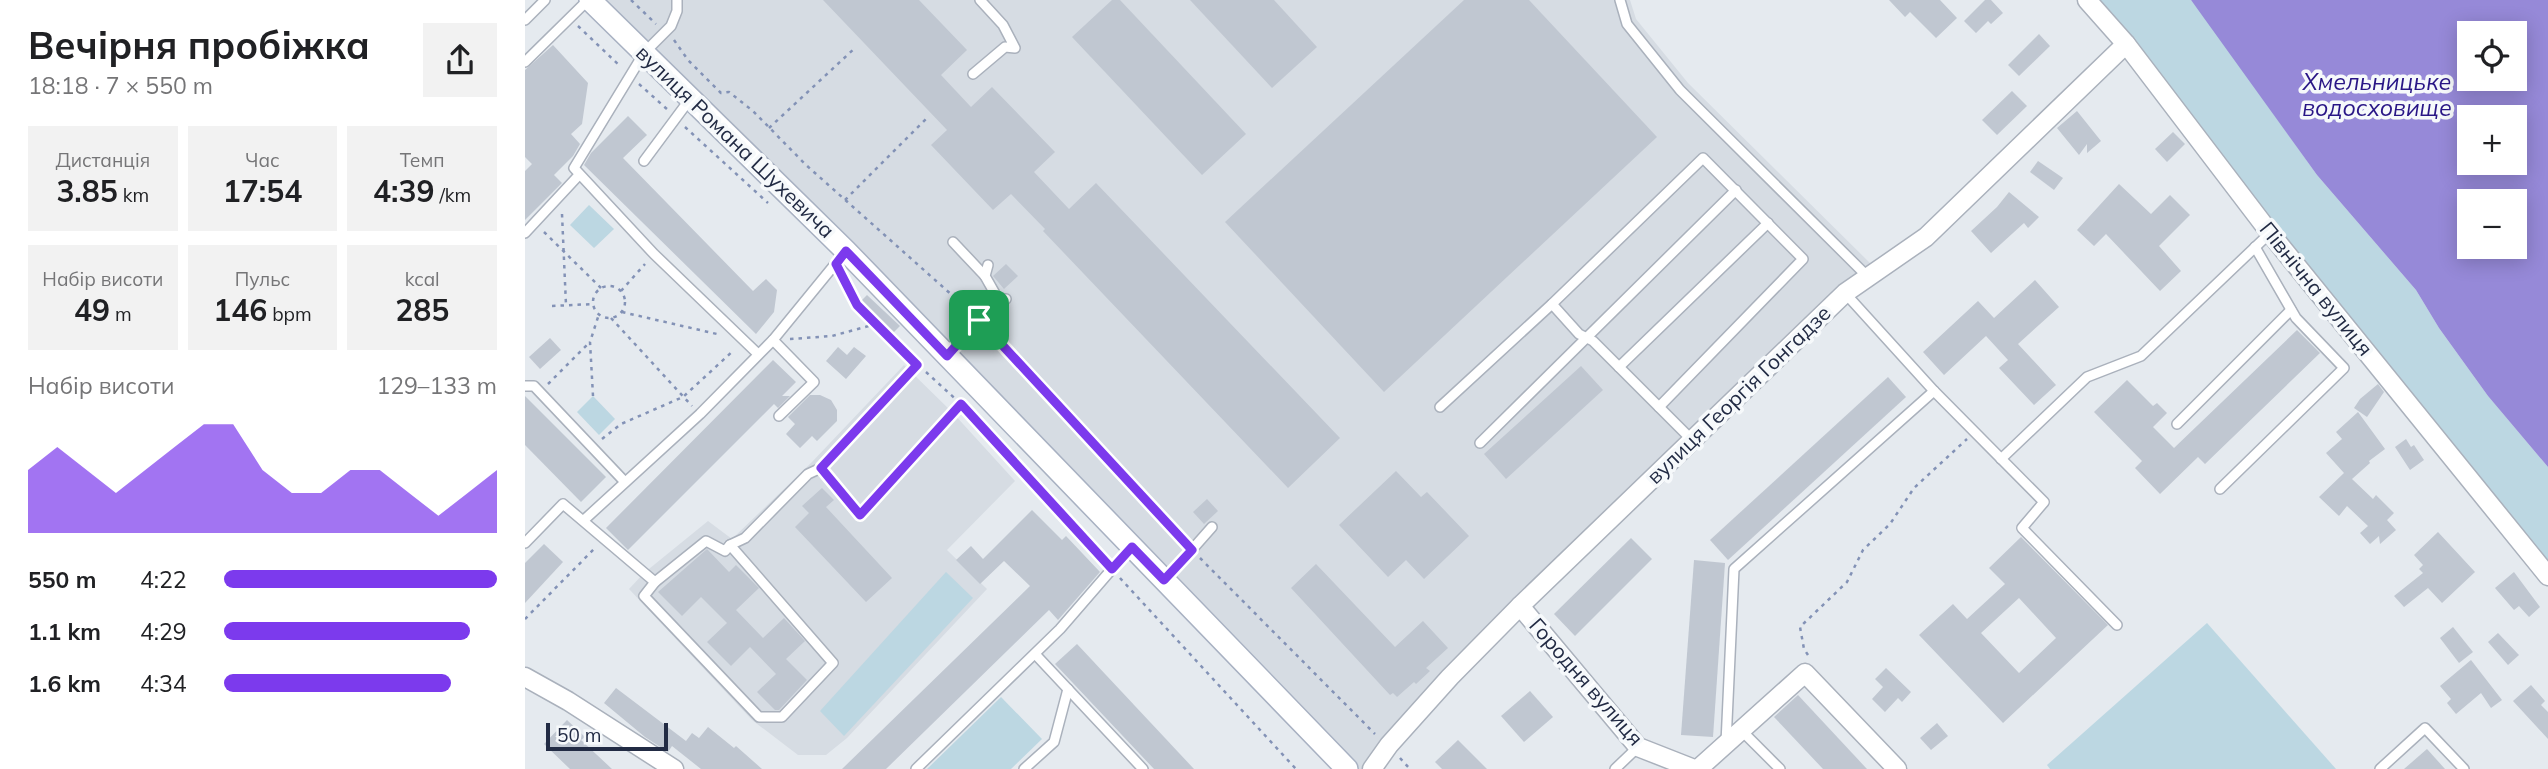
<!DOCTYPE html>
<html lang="uk">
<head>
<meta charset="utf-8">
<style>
  :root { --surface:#fff; --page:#f2f2f2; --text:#202124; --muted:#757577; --accent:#7c3aed }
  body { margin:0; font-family:Mulish,sans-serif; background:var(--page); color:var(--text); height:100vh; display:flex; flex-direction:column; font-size:26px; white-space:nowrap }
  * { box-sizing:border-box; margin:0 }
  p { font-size:23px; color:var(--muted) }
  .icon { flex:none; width:38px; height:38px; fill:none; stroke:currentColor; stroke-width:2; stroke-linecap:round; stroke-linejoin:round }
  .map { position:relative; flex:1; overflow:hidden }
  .drawer { display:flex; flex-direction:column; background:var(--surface); width:525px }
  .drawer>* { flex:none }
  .controls { position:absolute; left:1932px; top:21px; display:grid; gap:14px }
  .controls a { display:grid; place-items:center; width:70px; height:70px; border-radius:0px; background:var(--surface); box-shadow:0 4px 18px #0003; font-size:35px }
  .scale { position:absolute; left:21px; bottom:18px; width:122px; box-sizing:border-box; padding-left:7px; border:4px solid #222b44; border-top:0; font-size:19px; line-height:24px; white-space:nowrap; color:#222b44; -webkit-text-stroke:5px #f6f9fb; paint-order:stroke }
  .pin { position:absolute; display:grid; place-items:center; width:60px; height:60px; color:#fff; margin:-30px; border-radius:14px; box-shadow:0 4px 10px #0006 }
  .round { display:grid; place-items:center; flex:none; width:74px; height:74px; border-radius:0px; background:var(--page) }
  .summary { display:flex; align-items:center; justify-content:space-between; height:119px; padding:0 28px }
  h1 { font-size:38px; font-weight:700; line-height:52px }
  .stats { display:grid; grid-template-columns:repeat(3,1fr); gap:10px; height:119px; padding:7px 28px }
  .stats div { display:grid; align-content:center; border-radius:0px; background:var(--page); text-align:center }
  .stats b { font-size:30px; font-weight:700 }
  .stats small { font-size:19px; font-weight:400 }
  .stats p { font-size:19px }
  .chart { height:196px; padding:14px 28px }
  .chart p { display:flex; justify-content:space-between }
  .chart svg { width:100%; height:126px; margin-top:7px; fill:var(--accent); opacity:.7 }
  ul { padding:0 28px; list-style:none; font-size:23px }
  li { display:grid; grid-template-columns:112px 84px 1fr; align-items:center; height:52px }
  li i { height:18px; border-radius:9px; background:var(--accent) }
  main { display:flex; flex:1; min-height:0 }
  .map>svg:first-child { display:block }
  .built { fill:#d6dce3 }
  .green { fill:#bcd7e2 }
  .water { fill:#9689d8; fill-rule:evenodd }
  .building { fill:#c0c7d1; fill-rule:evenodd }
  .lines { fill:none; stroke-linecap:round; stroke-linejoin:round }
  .lane-casing { stroke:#aab1bc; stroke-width:12 }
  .street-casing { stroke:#aab1bc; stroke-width:21 }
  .secondary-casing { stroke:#a8b1c2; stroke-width:24 }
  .path { stroke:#8392b6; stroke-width:2.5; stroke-dasharray:3.5 5; stroke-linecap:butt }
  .lane { stroke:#fff; stroke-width:9 }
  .street { stroke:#fff; stroke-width:18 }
  .secondary { stroke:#fff; stroke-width:21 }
  .route-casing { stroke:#fff; stroke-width:14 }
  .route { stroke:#7c3aed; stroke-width:9 }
  .labels { text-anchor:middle; stroke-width:7; stroke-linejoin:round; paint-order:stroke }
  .street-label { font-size:21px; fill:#222b44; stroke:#f6f9fb }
  .water-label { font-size:23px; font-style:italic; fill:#291686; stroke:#f6f9fb }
</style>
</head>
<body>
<main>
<section class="drawer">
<div class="summary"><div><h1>Вечірня пробіжка</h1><p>18:18 · 7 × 550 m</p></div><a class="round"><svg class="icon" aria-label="share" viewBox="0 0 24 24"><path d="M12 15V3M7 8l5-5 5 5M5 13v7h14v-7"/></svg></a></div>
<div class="stats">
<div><p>Дистанція</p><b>3.85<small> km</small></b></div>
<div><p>Час</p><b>17:54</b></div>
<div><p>Темп</p><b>4:39<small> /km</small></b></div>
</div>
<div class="stats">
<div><p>Набір висоти</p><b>49<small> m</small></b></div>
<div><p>Пульс</p><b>146<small> bpm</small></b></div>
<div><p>kcal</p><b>285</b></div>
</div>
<div class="chart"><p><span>Набір висоти</span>129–133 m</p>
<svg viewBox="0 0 160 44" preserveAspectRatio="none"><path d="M0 44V22L10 14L20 22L30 30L40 22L50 14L60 6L70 6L80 22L90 30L100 30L110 22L120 22L130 30L140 38L150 30L160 22V44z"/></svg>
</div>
<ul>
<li><b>550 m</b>4:22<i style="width:100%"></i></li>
<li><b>1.1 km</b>4:29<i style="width:90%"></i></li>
<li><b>1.6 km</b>4:34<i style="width:83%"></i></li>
</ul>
</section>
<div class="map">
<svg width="2023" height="769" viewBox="0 0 2023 769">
  <rect width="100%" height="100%" fill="#e5eaef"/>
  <g class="built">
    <polygon points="76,0 1105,0 1111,19 1163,83 1347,265 858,741 838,769 833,769 327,245"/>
    <polygon points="379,365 428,413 490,481 422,550 462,589 322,738 301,755 273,755 227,720 104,589 119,573 183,521 207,539 286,463"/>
  </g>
  <g class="green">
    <polygon points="1573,0 1666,0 1676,12 1792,175 1891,290 1914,328 1963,396 2023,467 2023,562 1752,227"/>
    <polygon points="64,205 89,229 69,248 45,225"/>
    <polygon points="68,396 90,419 74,435 52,412"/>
    <polygon points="421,572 448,598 319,736 295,711"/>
    <polygon points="1682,623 1811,769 1525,769 1522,765"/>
    <polygon points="476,697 517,739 486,769 402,769"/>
  </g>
  <path class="water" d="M1666 0H2023V467L1963 396 1914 328 1891 290 1792 175ZM1944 33H1990V79H1944ZM1944 117H1990V163H1944ZM1944 201H1990V247H1944Z"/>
  <g class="building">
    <polygon points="298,0 394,0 442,50 416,75 446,107 467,87 530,152 509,172 544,209 571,183 815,438 763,488 518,231 520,229 486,194 468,210 406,145 422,130"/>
    <polygon points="587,0 595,0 721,134 677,175 547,37"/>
    <polygon points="665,0 749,0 792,47 747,88"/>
    <polygon points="939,0 1004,0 1132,137 859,392 700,222"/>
    <polygon points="1364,0 1415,0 1432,18 1411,38 1385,12 1380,17"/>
    <polygon points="1460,0 1466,0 1478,13 1466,24 1463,21 1451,33 1439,21"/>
    <polygon points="1514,34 1525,46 1494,76 1483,65"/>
    <polygon points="28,45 63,83 57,124 46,134 55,144 48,156 29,175 37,183 0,220 0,171 7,164 0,157 0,70"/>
    <polygon points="1487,91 1502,106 1472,135 1457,120"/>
    <polygon points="1552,111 1576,141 1562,153 1562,144 1554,155 1532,128"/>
    <polygon points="103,116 122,135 98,158 228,291 241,279 252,290 249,312 231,334 59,165 66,153"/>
    <polygon points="1648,132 1660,144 1642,162 1630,149"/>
    <polygon points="1513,161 1538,178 1529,190 1505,172"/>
    <polygon points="1594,184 1626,214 1645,195 1665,215 1634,246 1656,271 1635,291 1581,234 1569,246 1552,230"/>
    <polygon points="1484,192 1514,217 1503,228 1499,223 1466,253 1446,231 1472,207"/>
    <polygon points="481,264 493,276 479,289 468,276"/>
    <polygon points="1510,280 1534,307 1493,344 1531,385 1509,405 1474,368 1483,360 1461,336 1419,375 1398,352 1453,301 1469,318"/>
    <polygon points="342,295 375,326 366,335 333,304"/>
    <polygon points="1772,330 1795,353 1680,464 1673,457 1635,494 1610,468 1617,461 1569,412 1602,380 1628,406 1632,403 1642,413 1628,427 1649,448"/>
    <polygon points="25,338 36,350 15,369 4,357"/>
    <polygon points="313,347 322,355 329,347 341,356 321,379 301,361"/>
    <polygon points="248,360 271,382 257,396 265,396 253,408 249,404 103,550 81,528"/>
    <polygon points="1056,366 1078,390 981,479 959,454"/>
    <polygon points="1363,377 1381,397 1203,560 1185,540"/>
    <polygon points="1853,384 1859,392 1842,417 1829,408 1835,399"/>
    <polygon points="285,395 295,395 306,400 312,410 312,421 292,441 287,436 275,448 261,434 270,424 263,417"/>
    <polygon points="0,396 81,477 56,502 0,445"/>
    <polygon points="1833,412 1860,449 1844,461 1845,463 1827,479 1848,499 1851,495 1869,513 1862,520 1871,530 1855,544 1854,536 1845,544 1835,533 1843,526 1822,506 1814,516 1794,497 1819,473 1801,453 1817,439 1811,432"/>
    <polygon points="1881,439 1886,447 1889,445 1899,460 1885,470 1870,447"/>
    <polygon points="871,471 896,497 902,492 944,536 899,579 881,560 863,577 814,525"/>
    <polygon points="297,488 309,500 301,507 367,578 341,602 270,527 284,513 277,506"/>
    <polygon points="682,499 693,511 679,524 668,512"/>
    <polygon points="507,510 537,540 541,536 575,572 533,620 524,610 361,769 317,769 505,586 479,561 455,584 431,560 446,546 458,559"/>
    <polygon points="1913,532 1950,572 1917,603 1903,588 1879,607 1869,596 1898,573 1894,569 1898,565 1889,555"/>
    <path d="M1496 537 1583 625 1478 723 1394 635 1428 604 1442 619 1480 584 1464 568ZM1494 598 1531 638 1494 673 1456 633Z"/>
    <polygon points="1106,538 1127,559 1050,636 1029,614"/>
    <polygon points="19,544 38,562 0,603 0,563"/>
    <polygon points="182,549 204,572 211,565 234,588 211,610 238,638 259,618 280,641 261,659 282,680 254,710 250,710 232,692 251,674 225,647 206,666 182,642 202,623 176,597 157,616 133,592"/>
    <polygon points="1169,560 1200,563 1188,737 1156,735"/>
    <polygon points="791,564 870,647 898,621 923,648 901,668 905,671 891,684 889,682 872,697 868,693 865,695 766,588"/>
    <polygon points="1989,572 2015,607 2004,617 1994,606 1989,610 1970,588"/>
    <polygon points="1928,627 1948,652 1934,663 1915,638"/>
    <polygon points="1973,633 1994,655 1983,665 1963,642"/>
    <polygon points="552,644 669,769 629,769 530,664"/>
    <polygon points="1946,660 1977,700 1966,708 1956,693 1931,714 1922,703 1926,699 1915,686"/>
    <polygon points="1361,668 1386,692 1377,702 1373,698 1360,712 1347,699 1358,687 1350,679"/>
    <polygon points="2006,685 2020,701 2016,705 2023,712 2023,739 1988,701"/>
    <polygon points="91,688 161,741 167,733 174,738 183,727 209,748 211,746 237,769 176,769 147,746 143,752 120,737 79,703"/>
    <polygon points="1005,691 1028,717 999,742 976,716"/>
    <polygon points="1273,695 1342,769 1298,769 1249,717"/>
    <polygon points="42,720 60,737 56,740 87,769 45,769 19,744"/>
    <polygon points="1412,723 1423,736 1406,750 1395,738"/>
    <polygon points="933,740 962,769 917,769 910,762"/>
    <polygon points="1902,749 1920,769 1879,769"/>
  </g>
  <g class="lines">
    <g class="lane-casing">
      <g id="lane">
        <polyline points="152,0 152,11 146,26 119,53 49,168 129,254 233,354"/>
        <polyline points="1095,0 1102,24 1155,90 1343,277"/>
        <polyline points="0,20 20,0"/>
        <polyline points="0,62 63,0"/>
        <polyline points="448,74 480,47 490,48 478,25 455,0"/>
        <polyline points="119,161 165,99"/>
        <polyline points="0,233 54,175"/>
        <polyline points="428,242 460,276"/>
        <polyline points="463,265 460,276 473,299"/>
        <polyline points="1320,293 1409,391 1519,502 1497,528 1592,625"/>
        <polyline points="1027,304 1054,334 1068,341 1167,440"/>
        <polyline points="248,340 320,252"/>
        <polyline points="424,354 473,299 481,299"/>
        <polyline points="1094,367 1243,223"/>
        <polyline points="0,386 9,386 100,482"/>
        <polyline points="915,407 1027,304 1178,158 1278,259 1134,407"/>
        <polyline points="1652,424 1766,310"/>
        <polyline points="955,443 1211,190"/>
        <polyline points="1476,459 1562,377 1616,356 1745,233"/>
        <polyline points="1695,489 1819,368 1771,318 1730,247"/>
        <polyline points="59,520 175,414 248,340 289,382 254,416"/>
        <polygon points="181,541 200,551 205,545 308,663 257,717 234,717 119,596 130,582"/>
        <polyline points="0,543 38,504 130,582"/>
        <polyline points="205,545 220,538 283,474 296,468 392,365"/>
        <polyline points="641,579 687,527"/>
        <polyline points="510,654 618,769"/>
        <polyline points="1217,731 1255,769"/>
        <polyline points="1201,743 1209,569 1409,391"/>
        <polyline points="391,769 535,629 606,547"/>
        <polyline points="499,769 529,742 543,689"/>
        <polyline points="1090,769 1113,747"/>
        <polyline points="1855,769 1900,728 1939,769"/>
      </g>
    </g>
    <g class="street-casing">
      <g id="street">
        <polyline points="1562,0 1601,44 1745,233 2023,576"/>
        <polyline points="995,606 1113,747 1169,769"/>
        <polyline points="0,677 43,701 149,769"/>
        <polyline points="847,769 864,745 925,677 995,606 1320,293 1401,237 1601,44"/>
        <polyline points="1173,769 1280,673 1372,769"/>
      </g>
    </g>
    <g class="secondary-casing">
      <polyline id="secondary" points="65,0 321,251 822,769"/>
    </g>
    <g class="path">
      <polyline points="106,0 131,24"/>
      <polyline points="53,26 96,67"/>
      <polyline points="149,40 163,60 196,93 204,92 228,111 281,165 446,312"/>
      <polyline points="114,84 143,110"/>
      <polyline points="160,127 243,203"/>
      <polyline points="244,128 331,47"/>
      <polyline points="320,200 401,119"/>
      <polyline points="37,214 41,305"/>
      <polyline points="19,232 76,288"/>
      <polyline points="317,276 332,305 383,356"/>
      <circle cx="84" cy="302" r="16"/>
      <polyline points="96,291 120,264"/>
      <polyline points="27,306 69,304"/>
      <polyline points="97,312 192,334"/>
      <polyline points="86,318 167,406"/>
      <polyline points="463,330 658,540"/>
      <polyline points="265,339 307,336 351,324"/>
      <polyline points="401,372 436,404 580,560"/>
      <polyline points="23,384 65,342"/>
      <polyline points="68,396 65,342 74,314"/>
      <polyline points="77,439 96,424 158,397 209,350"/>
      <polyline points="303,477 335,515 436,404"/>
      <polyline points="675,558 850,734"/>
      <polyline points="595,578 771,769"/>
      <polyline points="0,619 71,547"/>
      <polyline points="1283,655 1279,649 1275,627 1322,582 1338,550 1365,524 1389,488 1442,439"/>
      <polyline points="875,758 885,769"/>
    </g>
    <use href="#lane" class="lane"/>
    <use href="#street" class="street"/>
    <use href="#secondary" class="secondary"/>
  </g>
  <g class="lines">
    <g class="route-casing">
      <polygon id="route" points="321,251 422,356 454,320 667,550 639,580 607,547 587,569 436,404 335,515 296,468 392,365 332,305 311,264"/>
    </g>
    <use href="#route" class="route"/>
  </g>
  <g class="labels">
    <g class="street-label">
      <text transform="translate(210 142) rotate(44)" y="7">вулиця Романа Шухевича</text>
      <text transform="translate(1791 289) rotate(51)" y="7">Північна вулиця</text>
      <text transform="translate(1214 395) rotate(-44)" y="7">вулиця Георгія Гонгадзе</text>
      <text transform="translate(1061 682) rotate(49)" y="7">Городня вулиця</text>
    </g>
    <g class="water-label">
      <text x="1852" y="90">Хмельницьке<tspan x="1852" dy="26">водосховище</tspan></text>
    </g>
  </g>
</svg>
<div class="controls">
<a><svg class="icon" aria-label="locate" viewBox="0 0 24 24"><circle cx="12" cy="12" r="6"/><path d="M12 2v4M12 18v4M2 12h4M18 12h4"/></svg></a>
<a>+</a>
<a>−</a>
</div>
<div class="scale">50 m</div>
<div class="pin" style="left:454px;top:320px;background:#1e9e55"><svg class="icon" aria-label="arrive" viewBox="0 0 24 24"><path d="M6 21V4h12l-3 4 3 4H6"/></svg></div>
</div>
</main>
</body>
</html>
